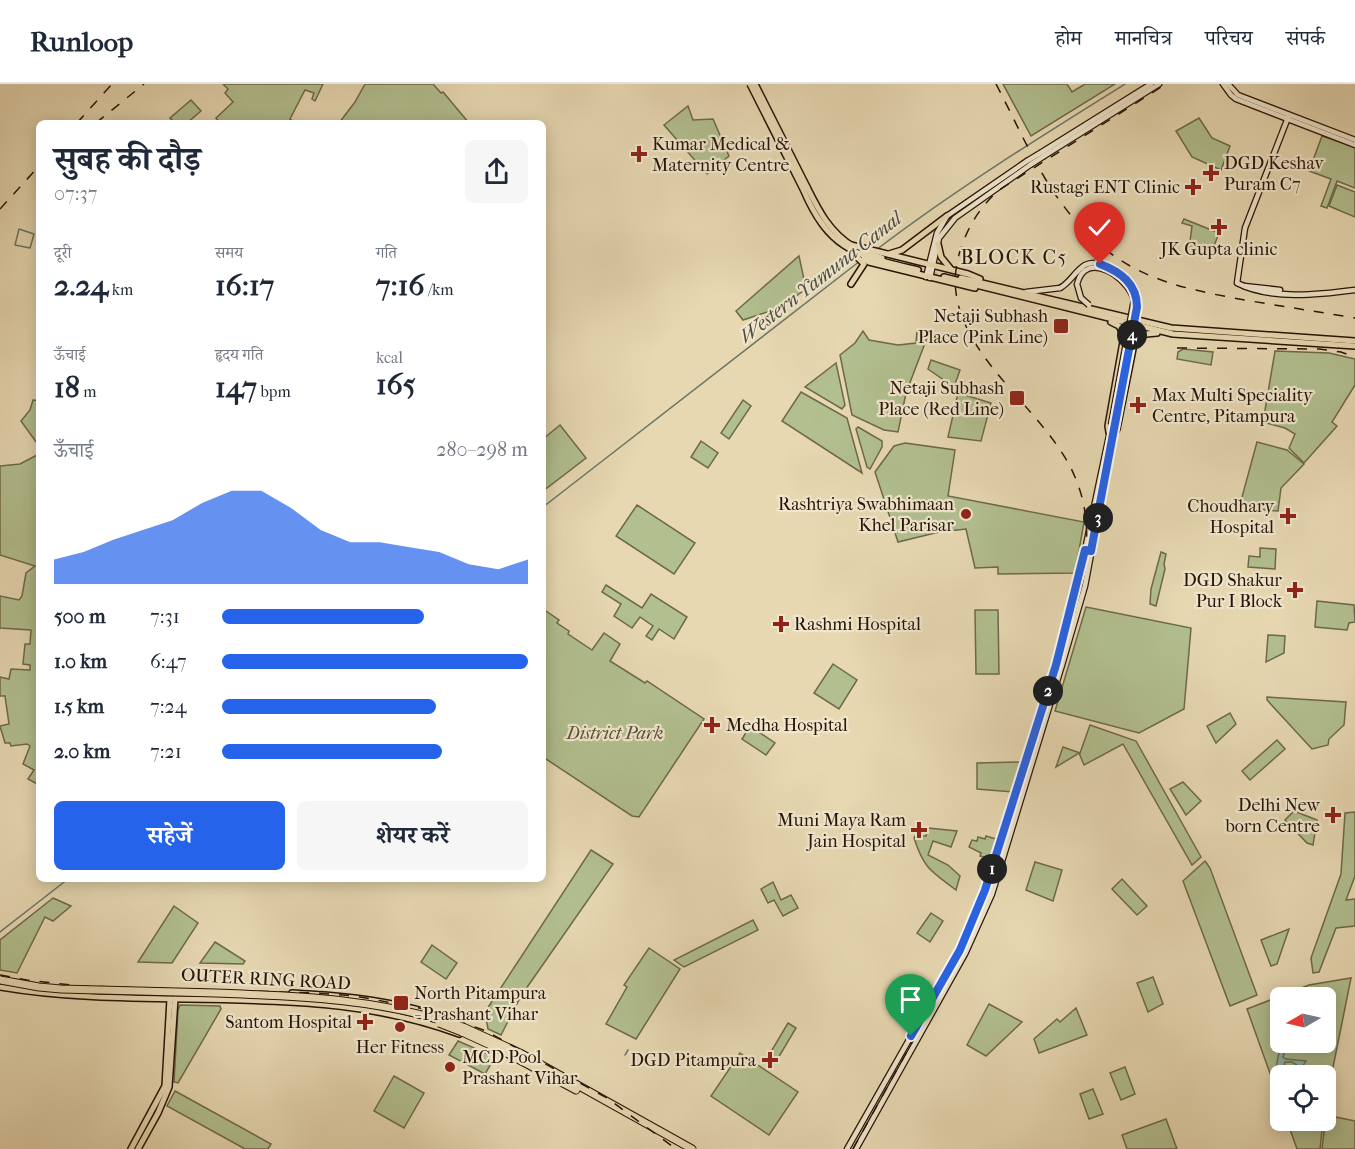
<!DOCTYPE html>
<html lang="hi">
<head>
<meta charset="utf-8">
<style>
  :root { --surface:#fff; --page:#f6f6f7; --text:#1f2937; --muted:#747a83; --line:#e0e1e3; --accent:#2563eb }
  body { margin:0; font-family:"IM FELL French Canon","Noto Serif Devanagari",serif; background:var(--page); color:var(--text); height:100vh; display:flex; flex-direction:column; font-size:22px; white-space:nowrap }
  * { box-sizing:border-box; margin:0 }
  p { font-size:20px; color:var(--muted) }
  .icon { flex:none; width:33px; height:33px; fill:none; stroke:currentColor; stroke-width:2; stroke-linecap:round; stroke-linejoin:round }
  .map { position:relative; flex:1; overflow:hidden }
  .sheet { position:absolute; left:36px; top:36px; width:510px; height:762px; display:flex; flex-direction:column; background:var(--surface); border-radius:9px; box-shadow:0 3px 15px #0003 }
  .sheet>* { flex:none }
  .needle { width:39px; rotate:261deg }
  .tools { position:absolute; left:1270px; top:903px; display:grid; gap:12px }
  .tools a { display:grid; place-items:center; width:66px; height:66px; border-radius:9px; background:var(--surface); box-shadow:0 3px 15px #0003; font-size:30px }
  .pin { position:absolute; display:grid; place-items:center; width:51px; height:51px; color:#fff; margin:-62px -26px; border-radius:50% 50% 50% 0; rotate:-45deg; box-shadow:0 0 6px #0007 }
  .pin .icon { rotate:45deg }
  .km { position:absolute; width:30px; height:30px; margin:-15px; border-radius:50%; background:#222; color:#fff; font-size:16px; line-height:30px; text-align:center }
  .round { display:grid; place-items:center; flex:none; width:63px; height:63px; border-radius:9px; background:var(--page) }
  .overview { display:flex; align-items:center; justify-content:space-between; height:102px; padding:0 18px }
  h1 { font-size:33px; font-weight:700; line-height:45px }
  .stats { display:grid; grid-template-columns:repeat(3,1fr); gap:9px; height:102px; padding:6px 18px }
  .stats div { display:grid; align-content:center }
  .stats b { font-size:30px; font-weight:700 }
  .stats small { font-size:16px; font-weight:400 }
  .stats p { font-size:16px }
  .chart { height:168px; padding:12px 18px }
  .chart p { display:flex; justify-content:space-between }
  .chart svg { width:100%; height:108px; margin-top:6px; fill:var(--accent); opacity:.7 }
  .primary-button { display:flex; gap:12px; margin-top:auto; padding:12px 18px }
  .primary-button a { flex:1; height:69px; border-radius:9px; background:var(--accent); color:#fff; font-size:24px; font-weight:700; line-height:69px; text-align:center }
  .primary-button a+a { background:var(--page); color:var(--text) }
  ul { padding:0 18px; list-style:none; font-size:20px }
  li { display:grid; grid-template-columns:96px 72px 1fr; align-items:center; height:45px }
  li i { height:15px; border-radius:8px; background:var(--accent) }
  header { display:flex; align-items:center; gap:36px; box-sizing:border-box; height:84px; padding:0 30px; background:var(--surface); border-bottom:2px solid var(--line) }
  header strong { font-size:28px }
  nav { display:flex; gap:33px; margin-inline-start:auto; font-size:21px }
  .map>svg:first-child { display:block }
  .green { fill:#b2bf8f; stroke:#6d694a; stroke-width:1.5; fill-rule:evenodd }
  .water { fill:#97baaa; stroke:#6b7768; stroke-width:1.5 }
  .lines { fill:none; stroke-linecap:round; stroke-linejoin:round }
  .stream { stroke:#6b7768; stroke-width:1.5 }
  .primary-tunnel { stroke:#caba98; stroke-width:5; stroke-dasharray:5 2.5; stroke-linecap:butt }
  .secondary-casing { stroke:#281305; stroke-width:7 }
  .primary-casing { stroke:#281305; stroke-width:8 }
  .highway-casing { stroke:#281305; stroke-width:9 }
  .secondary { stroke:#efe6cd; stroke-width:4.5 }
  .primary { stroke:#e7d8b2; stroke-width:5 }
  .highway { stroke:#e7d8b2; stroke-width:7 }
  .rail { stroke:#281305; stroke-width:1.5; stroke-dasharray:10 10; stroke-linecap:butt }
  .secondary-bridge-casing { stroke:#281305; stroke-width:7; stroke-linecap:butt }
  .primary-bridge-casing { stroke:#281305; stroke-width:8; stroke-linecap:butt }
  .highway-bridge-casing { stroke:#281305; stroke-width:9; stroke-linecap:butt }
  .secondary-bridge { stroke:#efe6cd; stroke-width:4.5 }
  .primary-bridge { stroke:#e7d8b2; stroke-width:5 }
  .highway-bridge { stroke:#e7d8b2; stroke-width:7 }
  .route-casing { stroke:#fff; stroke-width:12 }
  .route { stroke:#2563eb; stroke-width:8 }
  .poi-dot { fill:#8f2418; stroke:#efe6cd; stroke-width:2 }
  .labels { text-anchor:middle; stroke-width:4.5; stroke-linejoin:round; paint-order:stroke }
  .poi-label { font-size:18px; fill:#281305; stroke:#efe6cd; text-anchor:end }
  .park-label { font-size:18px; font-style:italic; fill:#584f35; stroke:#efe6cd }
  .street-label { font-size:18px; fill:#281305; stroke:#efe6cd }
  .neighbourhood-label { font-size:20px; letter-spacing:1.5px; fill:#281305; stroke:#efe6cd }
  .water-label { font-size:20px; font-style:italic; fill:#4f4d3f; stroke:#efe6cd }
</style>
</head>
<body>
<header>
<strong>Runloop</strong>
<nav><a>होम</a><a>मानचित्र</a><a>परिचय</a><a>संपर्क</a></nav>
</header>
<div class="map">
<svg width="1355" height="1065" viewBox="0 0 1355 1065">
  <rect width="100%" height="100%" fill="#e7d8b2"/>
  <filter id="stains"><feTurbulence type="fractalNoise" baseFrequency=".00333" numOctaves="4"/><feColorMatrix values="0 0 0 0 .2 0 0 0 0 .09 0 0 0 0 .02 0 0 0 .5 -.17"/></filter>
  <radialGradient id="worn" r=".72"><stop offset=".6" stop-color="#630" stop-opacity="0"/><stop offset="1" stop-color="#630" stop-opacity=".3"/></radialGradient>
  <g class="green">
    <polygon points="223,0 323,0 315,17 312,15 314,9 305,6 290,35 296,39 220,39 216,34 233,18 225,9 228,5"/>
    <polygon points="365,0 433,0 441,9 443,8 469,39 339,39 355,18"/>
    <polygon points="1003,0 1067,0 1072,8 1085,0 1115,0 1031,52"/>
    <polygon points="191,16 201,27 187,39 175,39 170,34"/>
    <polygon points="688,22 693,36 713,35 729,72 707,90 664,41"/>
    <polygon points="1199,34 1212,54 1230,62 1221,86 1192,73 1176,47"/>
    <polygon points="1322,52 1355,63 1355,104 1337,97 1327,124 1321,122 1331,95 1309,87"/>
    <polygon points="1337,101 1355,108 1355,133 1329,122"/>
    <polygon points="1184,135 1219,149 1214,162 1209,161 1205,171 1189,165 1192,142 1182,139"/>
    <polygon points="799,172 806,205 779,224 743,236 736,227"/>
    <polygon points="930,246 906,309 898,348 884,346 852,331 840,271 855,259 863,247 869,256 898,261 916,259 917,247"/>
    <polygon points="1183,265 1213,268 1211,281 1177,275 1178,268"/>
    <polygon points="1275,267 1329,269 1355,275 1355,301 1332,338 1337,342 1304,379 1289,364 1295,350 1285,344 1263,338"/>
    <polygon points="931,276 960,286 954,303 928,285"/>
    <polygon points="836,279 845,321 842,325 805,303"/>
    <polygon points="801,308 847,334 862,389 782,337"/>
    <polygon points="958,309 991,319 981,357 948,353"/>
    <polygon points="33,316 39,317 39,362 21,337 30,326"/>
    <polygon points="743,316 751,322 729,355 721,349"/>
    <polygon points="560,341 586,374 543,407 543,355"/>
    <polygon points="858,343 882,357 882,363 870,385 867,383 856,345"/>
    <polygon points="701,357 718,369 708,384 691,373"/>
    <polygon points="1257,358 1287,366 1304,380 1281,404 1278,427 1239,424"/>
    <polygon points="905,359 955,366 948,412 1084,438 1075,489 998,490 998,483 975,484 966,445 939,448 898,458 875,388 894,362"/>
    <polygon points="39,370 39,701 28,695 34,686 23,680 30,662 27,660 11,662 10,659 5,659 0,642 9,640 5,612 0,612 0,593 9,595 11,585 30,586 30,581 23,580 25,560 30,560 31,546 0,544 0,512 19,516 22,512 26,489 35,482 0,471 0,382 20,380"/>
    <polygon points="637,421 695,459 674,490 616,452"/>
    <polygon points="1260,464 1276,465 1275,485 1248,483 1249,472 1260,473"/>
    <polygon points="1161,468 1166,470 1164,480 1165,485 1156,522 1150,520 1151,505"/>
    <polygon points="606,501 642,524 651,510 687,533 674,555 659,545 652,556 646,552 653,542 640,533 632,544 614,532 621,520 602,508"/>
    <polygon points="1317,517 1354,521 1355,538 1349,539 1347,546 1315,543"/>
    <polygon points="1086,523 1191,544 1184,625 1139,649 1055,627"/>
    <polygon points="543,525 559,536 557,539 569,547 568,550 592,566 604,549 620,560 610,577 645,599 647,597 704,635 639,733 632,732 543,673"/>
    <polygon points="975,526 998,526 999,590 976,590"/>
    <polygon points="1268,551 1285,552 1284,569 1266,578"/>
    <polygon points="833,580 857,596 839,625 814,609"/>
    <polygon points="1267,613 1346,618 1344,641 1329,655 1328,661 1312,665 1267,616"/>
    <polygon points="1230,629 1236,640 1216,659 1207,642"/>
    <polygon points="1090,641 1136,657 1201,773 1192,781 1123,660 1084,681 1079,669 1056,683 1063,663 1080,669"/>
    <polygon points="750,642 775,659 766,671 742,655"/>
    <polygon points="1277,656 1285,665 1250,696 1242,687"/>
    <polygon points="1022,678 1013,708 977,705 977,679"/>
    <polygon points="1183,698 1201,717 1186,731 1170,705"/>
    <polygon points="1294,727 1317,736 1313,761 1307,759 1285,736"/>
    <polygon points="1355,728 1355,792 1346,816 1355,815 1355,842 1336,844 1319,888 1313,889 1311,874 1341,790 1345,729"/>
    <path d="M928 744 957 747 951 763 933 757 928 771 948 781 960 792 956 806C931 787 924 785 914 754L915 752H926Z"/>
    <polygon points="986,752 996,755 991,775 980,772 981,769 969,763 972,756 977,757 978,753 985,755"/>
    <polygon points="591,766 613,780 521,912 501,951 488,945 485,928"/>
    <polygon points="1205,777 1210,784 1257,911 1230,922 1183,797"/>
    <polygon points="1035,778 1062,786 1053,817 1026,806"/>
    <polygon points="1122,795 1147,822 1137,831 1112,805"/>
    <polygon points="773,798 781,816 791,811 798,824 783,832 774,816 768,819 761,805"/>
    <polygon points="53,814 71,822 53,837 45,833 17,889 0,886 0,856"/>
    <polygon points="174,822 198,839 172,879 138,878"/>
    <polygon points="931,829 943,837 930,858 917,849"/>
    <polygon points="753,836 758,846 684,883 674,876"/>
    <polygon points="1289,845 1277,880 1271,882 1261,856"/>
    <polygon points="215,858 245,877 243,880 200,879"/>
    <polygon points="432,861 457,879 446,895 421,878"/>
    <polygon points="649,864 680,885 636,955 606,940 627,903 624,901"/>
    <polygon points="1153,893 1163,920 1148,928 1137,899"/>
    <path d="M1351 894 1326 1018V992H1281V1020L1247 925 1309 901ZM1281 914H1326V958H1281Z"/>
    <polygon points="989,920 1022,938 986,972 967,961"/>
    <polygon points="180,921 220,922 221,925 178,999 174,998 178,926"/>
    <polygon points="1076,924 1087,951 1039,969 1034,955 1057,935 1060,938"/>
    <polygon points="788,939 796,944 777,976 769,971"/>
    <polygon points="458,957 495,973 485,990 449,971"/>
    <polygon points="740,969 798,1008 769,1051 711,1012"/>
    <polygon points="1125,983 1135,1010 1121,1016 1110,989"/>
    <polygon points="394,992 424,1009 404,1044 374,1027"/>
    <polygon points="1093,1005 1103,1030 1089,1035 1080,1010"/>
    <polygon points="175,1007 271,1060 268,1065 245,1065 167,1022"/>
    <polygon points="1326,1031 1355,1037 1355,1065 1322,1065"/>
    <polygon points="1166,1035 1177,1065 1127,1065 1122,1051"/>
    <polygon points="1287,1037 1323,1037 1320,1065 1297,1065"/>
  </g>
  <polygon class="water" points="1281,959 1305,959 1304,966 1285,967 1283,973 1286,975 1306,977 1301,985 1305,991 1287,991 1295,987 1297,981 1292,978 1285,978 1281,998 1275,988"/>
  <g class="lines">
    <g class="stream">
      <polygon points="19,145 34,150 30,164 15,161"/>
      <path d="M876 166C956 105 1040 53 1125 0"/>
      <polyline points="543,423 860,177"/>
      <polyline points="0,848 68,795"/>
      <polyline points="625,971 628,966"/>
    </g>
    <polyline class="primary-tunnel" points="918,186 944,193"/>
    <g class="secondary-casing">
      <g id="secondary">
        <polyline points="1223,0 1231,11 1236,15 1355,61"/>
        <polyline points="1228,0 1238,11 1355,56"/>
        <path d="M1289 31 1245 144 1237 199C1271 216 1317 211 1355 206"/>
        <polyline points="1042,68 1151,0"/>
        <polyline points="1044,72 1159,0"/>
        <polyline points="926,193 937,149 947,132 1027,77"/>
        <polyline points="930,194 939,154 955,134 1030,81"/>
        <polyline points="1244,202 1280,206"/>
        <polyline points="1026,208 1060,204"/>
        <polyline points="847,1065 960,866 985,806 1057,579 1081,485 1110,347"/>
        <polyline points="856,1065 965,870 992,810 1062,581 1085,502 1114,348"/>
      </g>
    </g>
    <g class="primary-casing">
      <g id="primary">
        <path d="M807 103C819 127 830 149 854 163"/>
        <path d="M803 105C830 168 856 171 918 186"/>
        <polyline points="938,160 941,173 950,184"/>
        <polyline points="851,161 968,190 980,195"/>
        <polyline points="851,167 864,180 851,200"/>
        <polyline points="862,167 882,174"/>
        <polyline points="889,170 902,166 947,132"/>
        <polyline points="864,174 869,178 975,204"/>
        <polyline points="944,193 1173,250 1355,262"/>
        <polyline points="961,194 1171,244 1355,257"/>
        <polyline points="1109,348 1108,342 1124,252 1119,242 1111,238"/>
        <polyline points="1114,350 1117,345 1135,255 1146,250 1157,249"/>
        <path d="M0 903C151 929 312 895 459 950"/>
        <path d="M292 909C347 912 402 917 453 937"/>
        <polyline points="131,1065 165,1002 170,915"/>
        <polyline points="138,1065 158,1029 169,1003 175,915"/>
      </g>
    </g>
    <g class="highway-casing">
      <g id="highway">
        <polyline points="463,943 520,969 692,1065"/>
        <polyline points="462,948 499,965 576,1006"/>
      </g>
    </g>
    <use href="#secondary" class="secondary"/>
    <use href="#primary" class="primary"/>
    <use href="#highway" class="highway"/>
    <g class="rail">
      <path d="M996 0C1015 36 1034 80 1057 113 1111 189 1164 202 1251 217 1286 223 1320 228 1355 234"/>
      <polyline points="77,39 112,0"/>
      <polyline points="96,39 144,0"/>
      <polyline points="0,125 39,82"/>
      <polyline points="1177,264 1319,265 1341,268 1355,273"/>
      <polyline points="0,891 27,896 80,902 317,909 355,912 425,925 486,947 607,1014 676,1065"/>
      <path d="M853 1065 962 868 979 831 994 790 1071 541C1085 492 1096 442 1075 393 1044 318 931 260 960 167 968 142 980 123 999 106L1166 0"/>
    </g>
    <g class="secondary-bridge-casing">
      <g id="secondary-bridge">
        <polyline points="1027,77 1042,68"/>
        <polyline points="1030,81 1044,72"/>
        <path d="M1060 204C1070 199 1075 187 1085 181 1100 173 1126 191 1134 204 1137 210 1137 217 1137 223L1115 342"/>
        <path d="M1089 221 1081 214 1077 200C1086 165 1128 193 1134 216L1111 341"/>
      </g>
    </g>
    <g class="primary-bridge-casing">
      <g id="primary-bridge">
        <polyline points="750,0 803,105"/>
        <polyline points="755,0 807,103"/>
      </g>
    </g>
    <g class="highway-bridge-casing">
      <g id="highway-bridge">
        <path d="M0 896 39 903 61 905C113 906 164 908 216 909 300 912 383 915 463 943"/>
        <polyline points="439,939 462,948"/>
      </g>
    </g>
    <use href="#secondary-bridge" class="secondary-bridge"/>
    <use href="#primary-bridge" class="primary-bridge"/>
    <use href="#highway-bridge" class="highway-bridge"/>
  </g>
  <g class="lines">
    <g class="route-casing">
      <path id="route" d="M911 952 960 866 985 806 1056 581 1085 466 1091 467 1137 223C1137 200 1121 188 1100 180"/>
    </g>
    <use href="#route" class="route"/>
  </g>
  <g class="poi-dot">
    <path d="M636 61h6v6h6v6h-6v6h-6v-6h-6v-6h6z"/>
    <path d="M1208 80h6v6h6v6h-6v6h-6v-6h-6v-6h6z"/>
    <path d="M1190 94h6v6h6v6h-6v6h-6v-6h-6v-6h6z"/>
    <path d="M1216 134h6v6h6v6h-6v6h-6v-6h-6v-6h6z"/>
    <rect x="1053" y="234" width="16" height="16" rx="3"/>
    <rect x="1009" y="306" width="16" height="16" rx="3"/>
    <path d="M1135 312h6v6h6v6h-6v6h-6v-6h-6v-6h6z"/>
    <circle cx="966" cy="430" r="6"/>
    <path d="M1285 423h6v6h6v6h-6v6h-6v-6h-6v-6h6z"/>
    <path d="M1292 497h6v6h6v6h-6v6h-6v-6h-6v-6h6z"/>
    <path d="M778 531h6v6h6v6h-6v6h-6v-6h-6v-6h6z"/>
    <path d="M709 632h6v6h6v6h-6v6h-6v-6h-6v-6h6z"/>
    <path d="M1330 722h6v6h6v6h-6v6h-6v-6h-6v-6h6z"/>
    <path d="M916 737h6v6h6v6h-6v6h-6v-6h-6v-6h6z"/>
    <rect x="393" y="911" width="16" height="16" rx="3"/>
    <path d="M362 929h6v6h6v6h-6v6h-6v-6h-6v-6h6z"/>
    <circle cx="400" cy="943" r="6"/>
    <path d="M767 967h6v6h6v6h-6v6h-6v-6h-6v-6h6z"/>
    <circle cx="450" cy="983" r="6"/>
  </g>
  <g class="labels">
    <g class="poi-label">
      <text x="652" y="66" text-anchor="start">Kumar Medical &amp;<tspan x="652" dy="21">Maternity Centre</tspan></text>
      <text x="1224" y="85" text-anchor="start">DGD Keshav<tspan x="1224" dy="21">Puram C7</tspan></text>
      <text x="1180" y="109">Rustagi ENT Clinic</text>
      <text x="1219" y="171" text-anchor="middle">JK Gupta clinic</text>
      <text x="1048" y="238">Netaji Subhash<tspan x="1048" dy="21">Place (Pink Line)</tspan></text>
      <text x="1004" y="310">Netaji Subhash<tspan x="1004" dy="21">Place (Red Line)</tspan></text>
      <text x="1152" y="317" text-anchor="start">Max Multi Speciality<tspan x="1152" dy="21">Centre, Pitampura</tspan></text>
      <text x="954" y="426">Rashtriya Swabhimaan<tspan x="954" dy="21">Khel Parisar</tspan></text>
      <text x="1274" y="428">Choudhary<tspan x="1274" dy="21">Hospital</tspan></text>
      <text x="1282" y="502">DGD Shakur<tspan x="1282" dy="21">Pur I Block</tspan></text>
      <text x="794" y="546" text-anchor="start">Rashmi Hospital</text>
      <text x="726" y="647" text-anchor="start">Medha Hospital</text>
      <text x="1320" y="727">Delhi New<tspan x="1320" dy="21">born Centre</tspan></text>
      <text x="906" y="742">Muni Maya Ram<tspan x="906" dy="21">Jain Hospital</tspan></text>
      <text x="414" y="915" text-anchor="start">North Pitampura<tspan x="414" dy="21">- Prashant Vihar</tspan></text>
      <text x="352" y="944">Santom Hospital</text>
      <text x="400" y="969" text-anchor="middle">Her Fitness</text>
      <text x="462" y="979" text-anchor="start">MCD Pool<tspan x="462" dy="21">Prashant Vihar</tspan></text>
      <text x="756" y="982">DGD Pitampura</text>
    </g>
    <g class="park-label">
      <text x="615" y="655">District Park</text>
    </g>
    <g class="street-label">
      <text transform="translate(266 895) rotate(3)" y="6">OUTER RING ROAD</text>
    </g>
    <g class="neighbourhood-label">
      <text x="1014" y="180">BLOCK C5</text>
    </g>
    <g class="water-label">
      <text transform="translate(820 193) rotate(-38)" y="7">Western Yamuna Canal</text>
    </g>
  </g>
  <rect width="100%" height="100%" filter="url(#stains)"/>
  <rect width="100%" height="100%" fill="url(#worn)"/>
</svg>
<div class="tools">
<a><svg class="needle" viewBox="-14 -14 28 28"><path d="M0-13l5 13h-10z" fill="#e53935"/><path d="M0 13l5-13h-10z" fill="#747a83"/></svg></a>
<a><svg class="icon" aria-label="locate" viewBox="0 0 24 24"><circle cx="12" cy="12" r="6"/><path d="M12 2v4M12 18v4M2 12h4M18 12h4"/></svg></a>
</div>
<div class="pin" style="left:911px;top:952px;background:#1e9e55"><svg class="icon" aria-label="arrive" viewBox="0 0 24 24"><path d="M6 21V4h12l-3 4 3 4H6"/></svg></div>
<div class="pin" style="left:1100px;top:180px;background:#d93025"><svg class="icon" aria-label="check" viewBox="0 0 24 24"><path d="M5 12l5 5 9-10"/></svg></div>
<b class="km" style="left:992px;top:785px">1</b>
<b class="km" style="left:1048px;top:607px">2</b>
<b class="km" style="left:1098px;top:434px">3</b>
<b class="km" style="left:1132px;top:251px">4</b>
<section class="sheet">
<div class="overview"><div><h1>सुबह की दौड़</h1><p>07:37</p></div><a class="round"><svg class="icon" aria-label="share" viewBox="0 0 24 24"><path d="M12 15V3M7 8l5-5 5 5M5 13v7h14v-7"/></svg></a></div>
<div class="stats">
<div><p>दूरी</p><b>2.24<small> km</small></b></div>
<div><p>समय</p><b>16:17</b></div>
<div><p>गति</p><b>7:16<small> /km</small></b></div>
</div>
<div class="stats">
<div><p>ऊँचाई</p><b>18<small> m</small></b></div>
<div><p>हृदय गति</p><b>147<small> bpm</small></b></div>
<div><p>kcal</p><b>165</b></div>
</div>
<div class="chart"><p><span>ऊँचाई</span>280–298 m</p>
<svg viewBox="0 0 160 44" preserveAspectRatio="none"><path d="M0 44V34L10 31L20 26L30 22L40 18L50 11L60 6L70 6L80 13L90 22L100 27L110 27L120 29L130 31L140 36L150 38L160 34V44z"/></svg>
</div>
<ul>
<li><b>500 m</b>7:31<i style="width:66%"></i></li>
<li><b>1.0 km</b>6:47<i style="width:100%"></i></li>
<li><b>1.5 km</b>7:24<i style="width:70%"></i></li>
<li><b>2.0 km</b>7:21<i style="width:72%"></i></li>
</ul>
<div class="primary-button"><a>सहेजें</a><a>शेयर करें</a></div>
</section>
</div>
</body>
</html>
